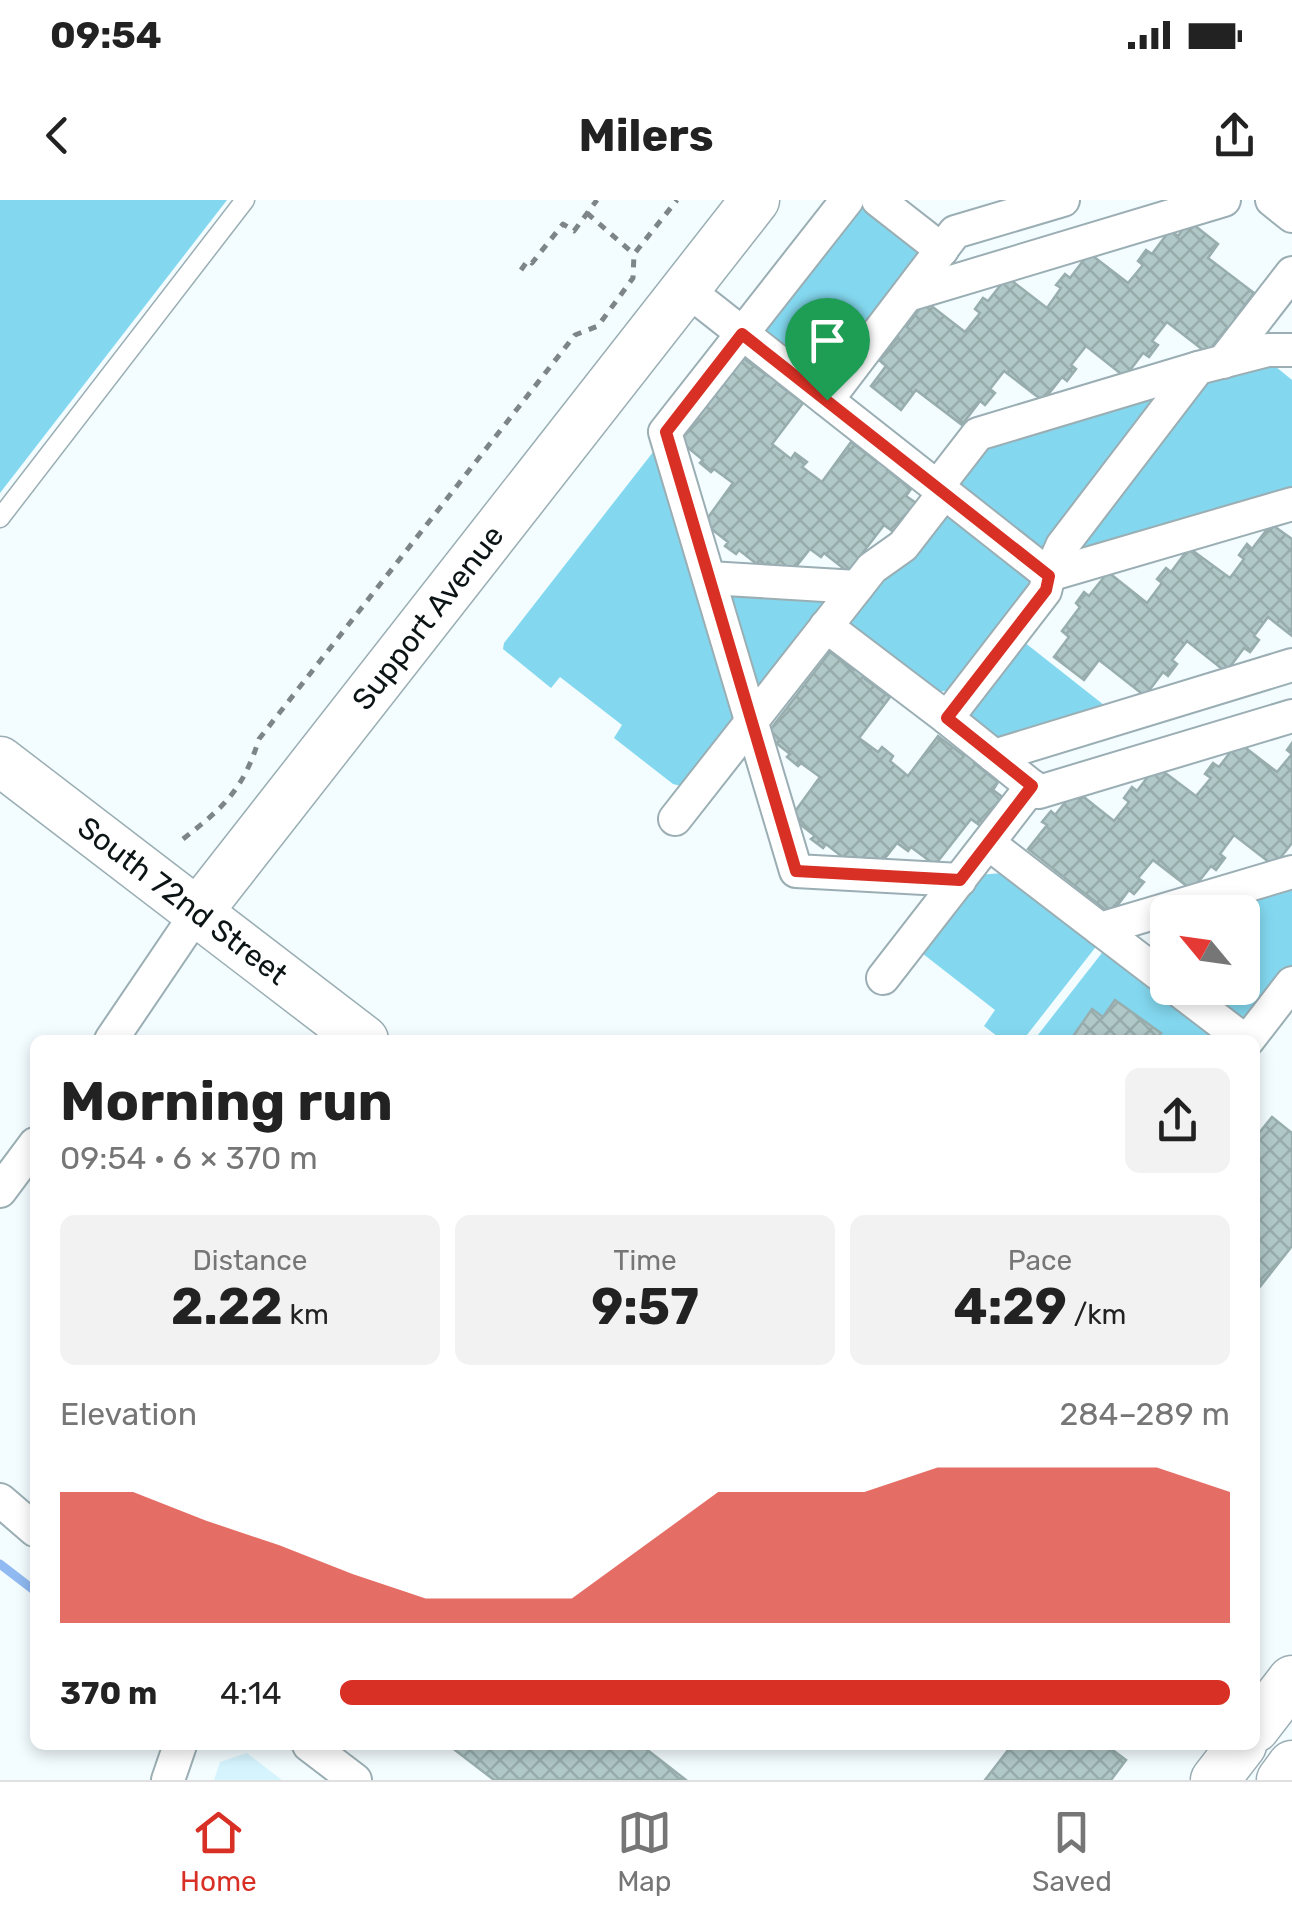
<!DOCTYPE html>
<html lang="en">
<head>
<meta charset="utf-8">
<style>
  :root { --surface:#fff; --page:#f2f2f2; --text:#222; --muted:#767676; --line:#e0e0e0; --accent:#d93025 }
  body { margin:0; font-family:Rubik,sans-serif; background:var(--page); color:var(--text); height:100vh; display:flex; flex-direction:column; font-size:38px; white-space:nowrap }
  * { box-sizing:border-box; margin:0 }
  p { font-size:32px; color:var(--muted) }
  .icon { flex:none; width:55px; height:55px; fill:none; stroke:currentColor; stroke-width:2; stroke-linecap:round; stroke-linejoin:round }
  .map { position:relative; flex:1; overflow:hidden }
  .details { position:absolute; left:30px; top:835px; width:1230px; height:715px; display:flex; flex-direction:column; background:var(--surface); border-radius:15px; box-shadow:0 5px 15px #0003 }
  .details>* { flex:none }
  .needle { width:65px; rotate:299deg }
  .buttons { position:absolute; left:1150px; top:695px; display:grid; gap:20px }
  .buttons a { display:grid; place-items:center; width:110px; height:110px; border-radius:15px; background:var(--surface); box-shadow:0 5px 15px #0003; font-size:50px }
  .pin { position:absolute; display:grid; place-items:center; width:85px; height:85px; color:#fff; margin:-102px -42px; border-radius:50% 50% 50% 0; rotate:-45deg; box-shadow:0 0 10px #0007 }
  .pin .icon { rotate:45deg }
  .round { display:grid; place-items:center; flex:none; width:105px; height:105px; border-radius:15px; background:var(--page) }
  .overview { display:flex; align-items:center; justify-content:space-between; height:170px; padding:0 30px }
  h1 { font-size:55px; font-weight:700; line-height:75px }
  .metrics { display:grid; grid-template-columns:repeat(3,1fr); gap:15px; height:170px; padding:10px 30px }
  .metrics div { display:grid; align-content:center; border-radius:15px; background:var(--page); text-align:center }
  .metrics b { font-size:50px; font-weight:700 }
  .metrics small { font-size:28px; font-weight:400 }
  .metrics p { font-size:28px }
  .chart { height:280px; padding:20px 30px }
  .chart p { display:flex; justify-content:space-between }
  .chart svg { width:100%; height:180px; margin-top:10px; fill:var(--accent); opacity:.7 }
  ul { padding:0 30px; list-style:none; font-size:32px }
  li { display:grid; grid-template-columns:160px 120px 1fr; align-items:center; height:75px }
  li i { height:25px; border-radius:12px; background:var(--accent) }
  .status { display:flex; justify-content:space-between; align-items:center; height:70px; padding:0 50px; background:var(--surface); direction:ltr }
  .status svg { height:28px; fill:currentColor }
  header { display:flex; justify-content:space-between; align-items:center; height:130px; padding:0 30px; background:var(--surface); font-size:45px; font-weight:700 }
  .dock { display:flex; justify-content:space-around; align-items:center; height:140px; border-top:2px solid var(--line); background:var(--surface); font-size:28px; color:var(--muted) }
  .dock a { display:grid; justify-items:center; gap:5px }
  .dock .current { color:var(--accent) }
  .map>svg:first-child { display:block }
  .built { fill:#d5f4fd }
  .park { fill:#83d8ef }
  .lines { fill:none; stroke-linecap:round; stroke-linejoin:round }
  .stream { stroke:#90baf1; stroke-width:9 }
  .building { fill:url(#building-cross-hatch); stroke:#98aeae; stroke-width:2.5 }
  .lane-casing { stroke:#9aaeb4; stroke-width:21 }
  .street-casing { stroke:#9aaeb4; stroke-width:36 }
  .secondary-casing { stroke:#9aaeb4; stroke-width:51 }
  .path { stroke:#7d8588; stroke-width:5; stroke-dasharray:8 8; stroke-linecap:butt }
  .lane { stroke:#fff; stroke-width:18 }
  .street { stroke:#fff; stroke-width:32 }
  .secondary { stroke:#fff; stroke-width:48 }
  .route-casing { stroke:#fff; stroke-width:20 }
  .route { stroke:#d93025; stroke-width:12 }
  .labels { text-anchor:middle; stroke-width:9; stroke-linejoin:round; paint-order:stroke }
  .street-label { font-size:30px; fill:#0c1416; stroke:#fff }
</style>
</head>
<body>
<div class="status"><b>09:54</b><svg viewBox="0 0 49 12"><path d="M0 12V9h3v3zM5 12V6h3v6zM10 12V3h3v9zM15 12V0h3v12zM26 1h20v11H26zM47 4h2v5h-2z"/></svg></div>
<header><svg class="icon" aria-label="back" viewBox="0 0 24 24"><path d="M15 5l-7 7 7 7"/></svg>Milers<svg class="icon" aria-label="share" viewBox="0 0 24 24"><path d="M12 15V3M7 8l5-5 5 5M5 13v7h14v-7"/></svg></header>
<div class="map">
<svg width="1292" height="1580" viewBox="0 0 1292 1580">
  <defs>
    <pattern id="building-cross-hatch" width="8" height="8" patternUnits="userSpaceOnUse" patternTransform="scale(2.5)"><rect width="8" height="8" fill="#b1c8c8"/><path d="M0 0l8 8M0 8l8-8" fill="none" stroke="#97abab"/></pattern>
  </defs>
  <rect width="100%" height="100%" fill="#f3fcff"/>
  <polygon class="built" points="247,1553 282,1580 214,1580 220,1562"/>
  <g class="park">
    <polygon points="0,0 227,0 0,293"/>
    <polygon points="860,2 867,3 922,49 826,177 816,178 763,141 763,121"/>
    <polygon points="1270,162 1292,180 1292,295 1071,359 1205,174"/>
    <polygon points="1155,189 1160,208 1053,344 1041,352 962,296 958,271 984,240"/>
    <polygon points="657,247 740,511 685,587 673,584 614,538 622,525 560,477 551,488 503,449 504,443"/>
    <polygon points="946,311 1038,379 962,488 927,494 843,428 880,373"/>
    <polygon points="720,388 842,392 758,499"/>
    <polygon points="1024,442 1109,509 993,545 974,529 969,502"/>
    <polygon points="1015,672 1098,744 1023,840 1002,840 984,826 995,810 918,750 978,675"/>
    <polygon points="1292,679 1292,771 1247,828 1188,788 1242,788 1242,712 1178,712"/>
    <polygon points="1105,749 1233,840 1034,840"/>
  </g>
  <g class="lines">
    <polyline class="stream" points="0,1364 35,1391"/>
  </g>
  <g class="building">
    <polygon points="1189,21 1218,44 1208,58 1254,93 1235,118 1240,122 1231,133 1226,129 1207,153 1167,122 1152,141 1158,145 1149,157 1143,153 1125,177 1086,146 1071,165 1076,169 1067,181 1062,177 1043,201 1004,171 990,189 995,193 985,205 980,201 962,225 916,190 901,210 871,186 886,166 879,160 898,137 893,133 902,121 907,126 925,101 965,132 980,113 975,109 983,98 988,101 1007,77 1047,108 1061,88 1056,85 1065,74 1070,78 1089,53 1128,83 1143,65 1138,61 1146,50 1152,54 1170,30 1178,36"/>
    <polygon points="743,158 768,176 771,171 782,180 779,185 803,203 772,244 791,259 795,253 807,262 802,267 822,282 851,242 876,261 880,256 891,265 887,270 911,289 906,296 922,307 899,336 884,325 848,372 824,353 821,357 810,349 787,378 768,362 763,369 739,350 736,354 725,346 728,342 704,323 733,283 714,269 711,272 700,263 703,260 680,241"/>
    <polygon points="1271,324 1292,339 1292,436 1268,417 1254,436 1259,440 1250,452 1244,448 1226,472 1187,441 1172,460 1177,464 1168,476 1163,472 1145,496 1099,460 1084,480 1054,457 1069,437 1062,431 1080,407 1076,403 1084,392 1089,396 1108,372 1147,403 1162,383 1157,379 1166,368 1171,372 1189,348 1230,378 1244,359 1239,355 1247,344 1252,349"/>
    <polygon points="830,452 854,470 858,465 869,474 865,479 890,497 859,538 878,552 882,547 893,556 890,561 908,576 938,536 963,555 967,550 978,558 974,563 998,582 993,590 1008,601 986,630 971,619 935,665 911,647 908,651 897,643 874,672 855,656 850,663 826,644 823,648 811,639 815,636 791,617 820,577 801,563 798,566 787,557 790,554 766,535"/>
    <polygon points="1238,542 1277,572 1292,554 1287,550 1292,543 1292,643 1274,666 1234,635 1220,654 1225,658 1216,670 1211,666 1192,690 1153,660 1138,678 1144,682 1134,694 1129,690 1111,714 1028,649 1047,625 1042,622 1051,611 1055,615 1075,590 1114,621 1129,602 1124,598 1132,587 1137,591 1156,566 1196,596 1211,578 1205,574 1213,563 1219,567"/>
    <polygon points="1115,800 1161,833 1156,840 1081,840 1074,835 1092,809 1103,817"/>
    <polygon points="1272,917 1292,933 1292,1046 1255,1093 1255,938"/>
    <polygon points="459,1545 641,1545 686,1580 494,1580 455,1550"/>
    <polygon points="1012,1545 1106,1545 1126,1560 1111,1580 985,1580"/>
  </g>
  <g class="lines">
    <g class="lane-casing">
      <polyline id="lane" points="0,318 245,0"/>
    </g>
    <g class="street-casing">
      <g id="street">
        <polyline points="847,0 665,232 796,671 960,680"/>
        <polyline points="878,0 942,50"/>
        <polyline points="1272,0 1292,16"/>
        <polyline points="686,89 1049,375 1045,391 947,518 1039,592 1292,516"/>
        <polyline points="908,95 1224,0"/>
        <polyline points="1223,162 1292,73"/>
        <polyline points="827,200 955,32 1063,0"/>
        <polyline points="937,287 978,234 1198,168"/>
        <polyline points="1049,375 1062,346 1198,168 1268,150 1292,150"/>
        <polyline points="1049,375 1292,304"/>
        <polyline points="709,378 857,387"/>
        <polyline points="826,426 947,518"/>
        <polyline points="994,556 1292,465"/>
        <polyline points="675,619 872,368 903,346 944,293"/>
        <polyline points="988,643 1100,729 1292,672"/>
        <polyline points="1100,729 1168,781"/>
        <polyline points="883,778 1032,586"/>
        <polyline points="1176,788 1244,840"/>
        <polyline points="111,840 197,713"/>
        <polyline points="1248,840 1292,783"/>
        <polyline points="0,991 35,944"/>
        <polyline points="0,1300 35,1330"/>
        <polyline points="309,1545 355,1580"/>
        <polyline points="168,1580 180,1545"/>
      </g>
    </g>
    <g class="secondary-casing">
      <g id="secondary">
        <path id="s1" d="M0 561 364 840"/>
        <path id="s2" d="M197 713 755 0"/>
        <polyline points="1255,1528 1292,1480"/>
        <polyline points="1215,1580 1242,1545"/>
        <polyline points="1281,1580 1292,1565"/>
      </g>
    </g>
    <g class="path">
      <polyline points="587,13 634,54"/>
      <polyline points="521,70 528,60 532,63 563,24 574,31 597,0"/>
      <path d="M183 639C224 607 243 590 259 539L575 135 598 126 633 78 634 54 677 0"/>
    </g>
    <use href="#lane" class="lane"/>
    <use href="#street" class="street"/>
    <use href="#secondary" class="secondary"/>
  </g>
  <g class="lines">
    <g class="route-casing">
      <polygon id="route" points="742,134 1049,376 1046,390 947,518 1032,586 960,680 796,671 666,232"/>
    </g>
    <use href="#route" class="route"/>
  </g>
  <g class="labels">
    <g class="street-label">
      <text dy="10" stroke="none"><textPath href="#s2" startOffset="375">Support Avenue</textPath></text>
      <text dy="10" stroke="none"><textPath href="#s1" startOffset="230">South 72nd Street</textPath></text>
    </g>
  </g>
</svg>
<div class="buttons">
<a><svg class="needle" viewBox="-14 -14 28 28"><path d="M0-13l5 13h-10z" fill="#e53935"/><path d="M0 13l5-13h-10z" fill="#767676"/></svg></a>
</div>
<div class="pin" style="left:827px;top:200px;background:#1e9e55"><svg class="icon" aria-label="arrive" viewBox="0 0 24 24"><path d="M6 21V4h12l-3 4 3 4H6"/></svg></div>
<section class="details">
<div class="overview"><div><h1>Morning run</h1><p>09:54 · 6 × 370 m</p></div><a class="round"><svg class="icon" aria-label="share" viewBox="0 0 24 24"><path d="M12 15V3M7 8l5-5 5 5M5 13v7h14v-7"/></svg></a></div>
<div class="metrics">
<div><p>Distance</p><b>2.22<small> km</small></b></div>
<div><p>Time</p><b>9:57</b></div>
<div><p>Pace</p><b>4:29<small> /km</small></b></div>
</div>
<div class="chart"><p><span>Elevation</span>284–289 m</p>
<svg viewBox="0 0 160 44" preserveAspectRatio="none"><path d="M0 44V12L10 12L20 19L30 25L40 32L50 38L60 38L70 38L80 25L90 12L100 12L110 12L120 6L130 6L140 6L150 6L160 12V44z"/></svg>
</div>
<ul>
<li><b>370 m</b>4:14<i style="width:100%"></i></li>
</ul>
</section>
</div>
<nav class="dock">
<a class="current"><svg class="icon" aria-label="home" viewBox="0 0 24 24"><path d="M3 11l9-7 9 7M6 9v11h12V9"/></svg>Home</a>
<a><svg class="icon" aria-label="map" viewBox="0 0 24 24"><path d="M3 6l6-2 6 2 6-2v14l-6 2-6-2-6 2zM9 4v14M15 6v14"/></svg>Map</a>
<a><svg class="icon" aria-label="saved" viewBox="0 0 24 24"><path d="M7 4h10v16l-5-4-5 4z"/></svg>Saved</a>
</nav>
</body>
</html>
